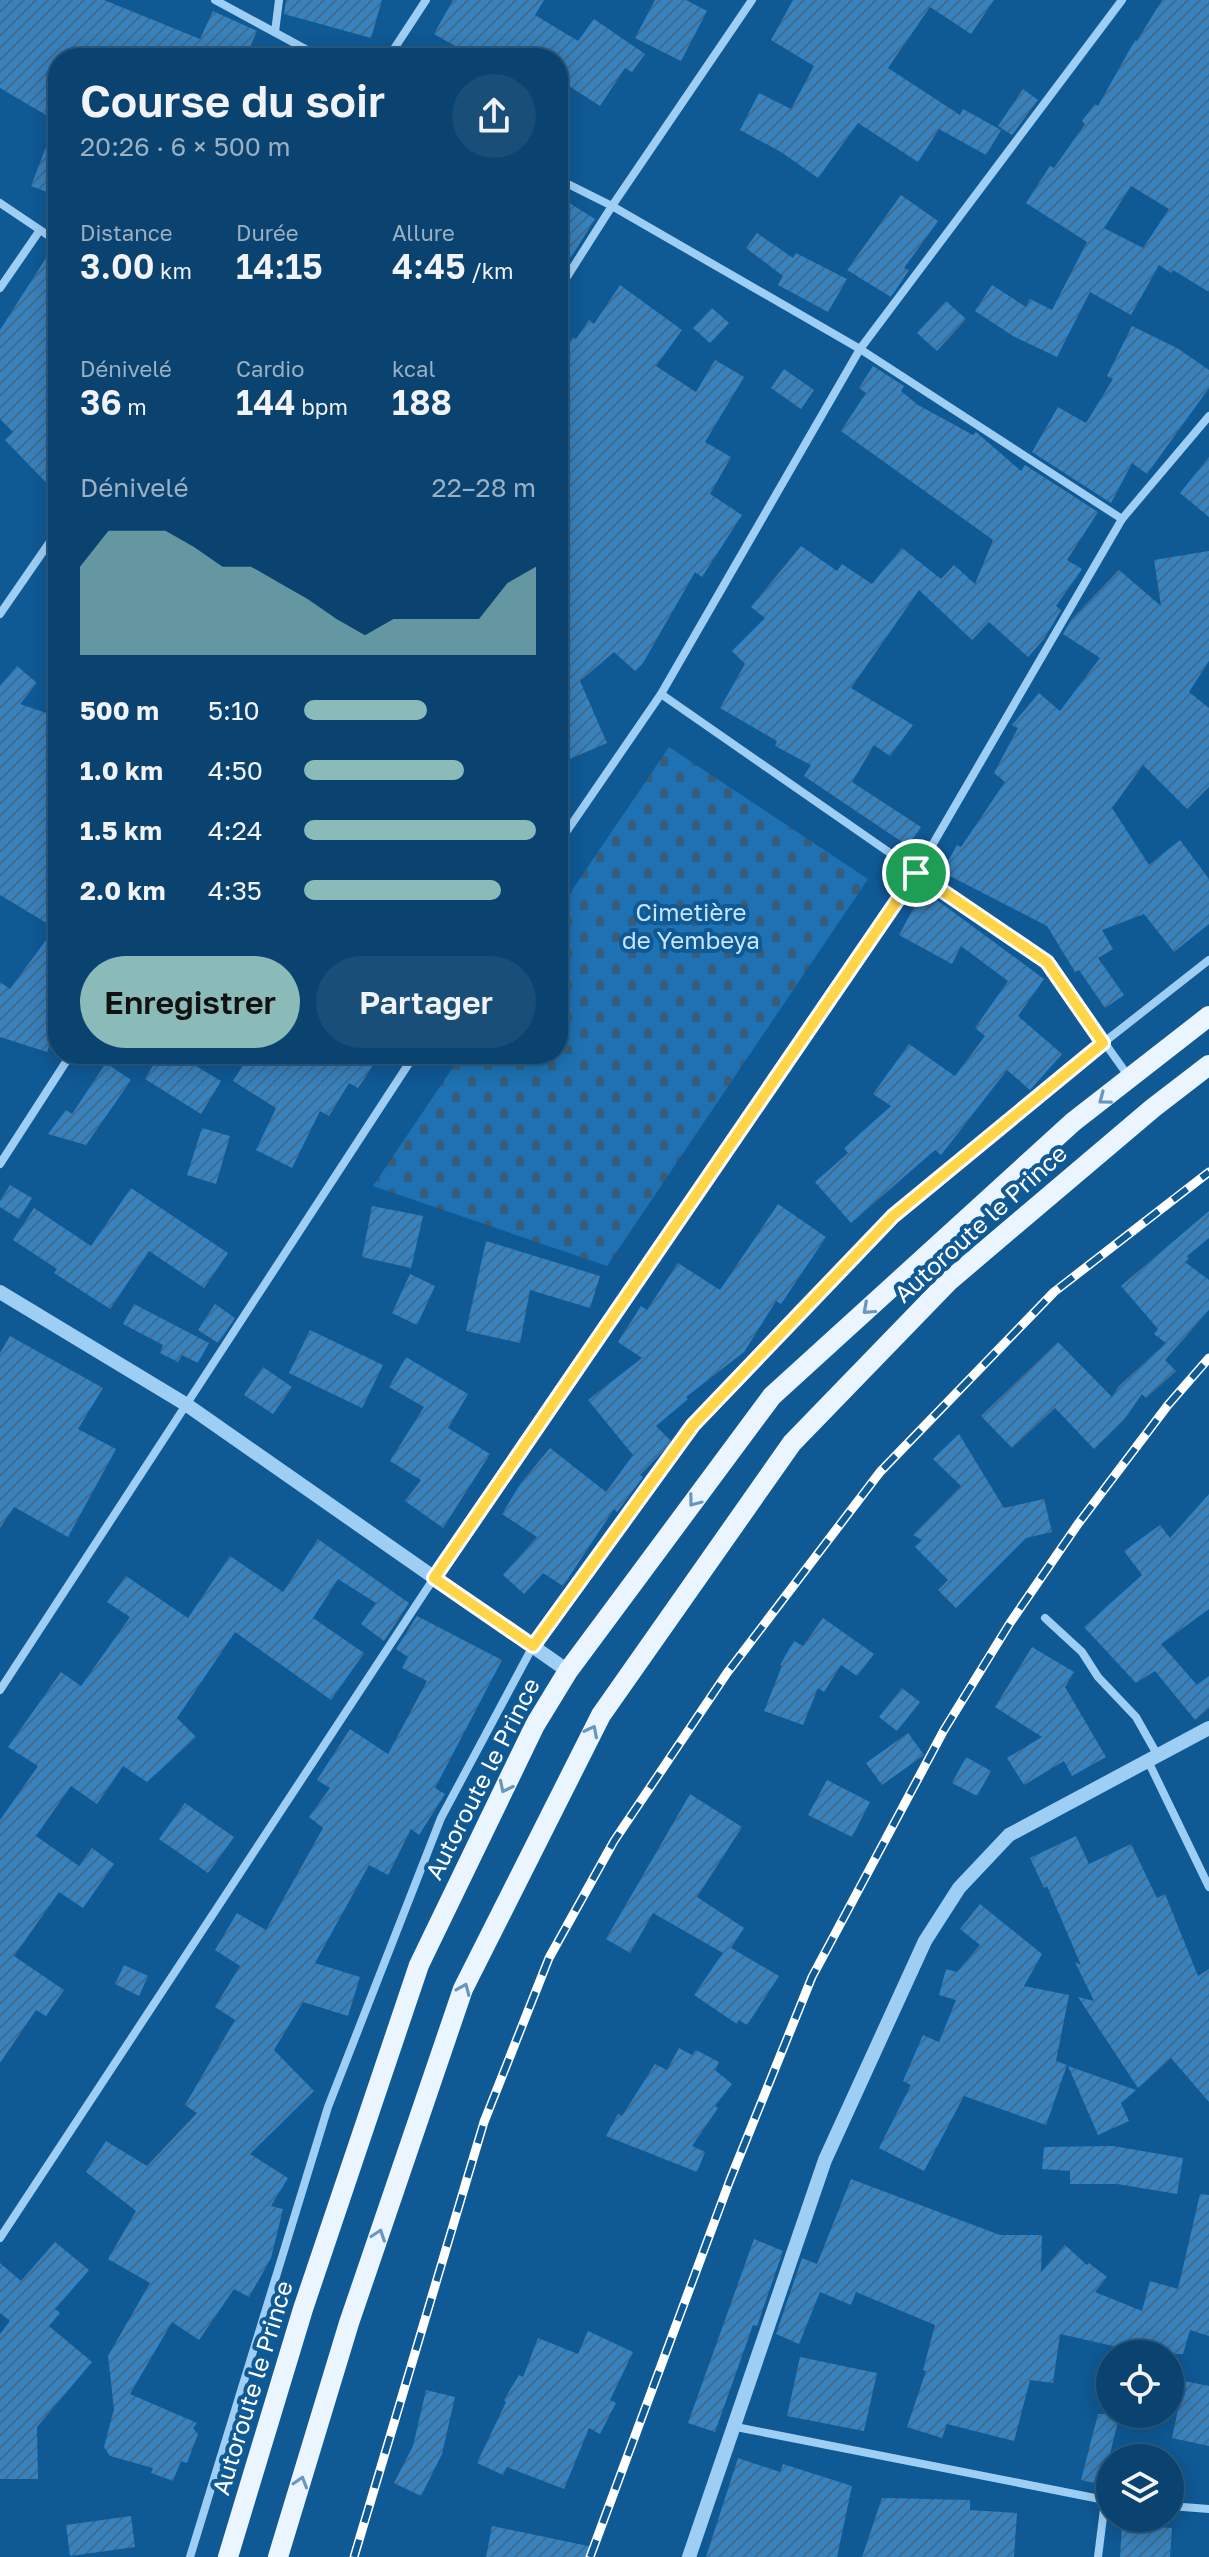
<!DOCTYPE html>
<html lang="fr">
<head>
<meta charset="utf-8">
<style>
  :root { --surface:#0b4370; --page:#194e78; --text:#f1f3f6; --muted:#9ab0c3; --line:#2b5c83; --accent:#8bbbb9 }
  body { margin:0; font-family:"Golos Text",sans-serif; background:var(--page); color:var(--text); height:100vh; display:flex; flex-direction:column; font-size:30px; white-space:nowrap }
  * { box-sizing:border-box; margin:0 }
  p { font-size:26px; color:var(--muted) }
  .icon { flex:none; width:44px; height:44px; fill:none; stroke:currentColor; stroke-width:2; stroke-linecap:round; stroke-linejoin:round }
  .map { position:relative; flex:1; overflow:hidden }
  .panel { position:absolute; left:48px; top:48px; width:520px; height:1016px; display:flex; flex-direction:column; background:var(--surface); border-radius:32px; box-shadow:0 4px 20px #0003,0 0 0 2px var(--line) }
  .panel>* { flex:none }
  .controls { position:absolute; left:1096px; top:2340px; display:grid; gap:16px }
  .controls a { display:grid; place-items:center; width:88px; height:88px; border-radius:50%; background:var(--surface); box-shadow:0 4px 20px #0003,0 0 0 2px var(--line); font-size:40px }
  .pin { position:absolute; display:grid; place-items:center; width:68px; height:68px; color:#fff; margin:-34px; border:4px solid #fff; border-radius:50%; box-shadow:0 2px 8px #0007 }
  .round { display:grid; place-items:center; flex:none; width:84px; height:84px; border-radius:42px; background:var(--page) }
  .summary { display:flex; align-items:center; justify-content:space-between; height:136px; padding:0 32px }
  h1 { font-size:44px; font-weight:600; line-height:60px }
  .figures { display:grid; grid-template-columns:repeat(3,1fr); gap:12px; height:136px; padding:8px 32px }
  .figures div { display:grid; align-content:center }
  .figures b { font-size:34px; font-weight:600 }
  .figures small { font-size:22px; font-weight:400 }
  .figures p { font-size:22px }
  .chart { height:224px; padding:16px 32px }
  .chart p { display:flex; justify-content:space-between }
  .chart svg { width:100%; height:144px; margin-top:8px; fill:var(--accent); opacity:.7 }
  .action { display:flex; gap:16px; margin-top:auto; padding:16px 32px }
  .action a { flex:1; height:92px; border-radius:48px; background:var(--accent); color:#111; font-size:32px; font-weight:600; line-height:92px; text-align:center }
  .action a+a { background:var(--page); color:var(--text) }
  ul { padding:0 32px; list-style:none; font-size:26px }
  li { display:grid; grid-template-columns:128px 96px 1fr; align-items:center; height:60px }
  li i { height:20px; border-radius:10px; background:var(--accent) }
  .map>svg:first-child { display:block }
  .cemetery { fill:url(#cemetery-stones) }
  .building { fill:url(#building-hatch); fill-rule:evenodd }
  .lines { fill:none; stroke-linecap:round; stroke-linejoin:round }
  .minor { stroke:#9ecef4; stroke-width:8 }
  .tertiary { stroke:#9ecef4; stroke-width:14 }
  .primary { stroke:#ebf5ff; stroke-width:20 }
  .rail-casing { stroke:#fff; stroke-width:9 }
  .rail { stroke:#0f5995; stroke-width:6; stroke-dasharray:18; stroke-linecap:butt }
  .oneway { stroke:#6797bf }
  .route-casing { stroke:#fff; stroke-width:16 }
  .route { stroke:#ffd54a; stroke-width:10 }
  .labels { text-anchor:middle; stroke-width:8; stroke-linejoin:round; paint-order:stroke }
  .park-label { font-size:24px; fill:#c6e5fe; stroke:#0f5995 }
  .street-label { font-size:24px; fill:#fff; stroke:#0f5995 }
</style>
</head>
<body>
<div class="map">
<svg width="1209" height="2557" viewBox="0 0 1209 2557">
  <defs>
    <pattern id="cemetery-stones" width="16" height="16" patternUnits="userSpaceOnUse" patternTransform="scale(2)"><rect width="16" height="16" fill="#1e72b3"/><path d="M2 7V4a2 2 0 0 1 4 0v3zM10 15v-3a2 2 0 0 1 4 0v3z" fill="#375d7a"/></pattern>
    <pattern id="building-hatch" width="6" height="6" patternUnits="userSpaceOnUse" patternTransform="scale(2)"><rect width="6" height="6" fill="#3882be"/><path d="M-1 1l2-2M0 6l6-6M5 7l2-2" fill="none" stroke="#406c90"/></pattern>
  </defs>
  <rect width="100%" height="100%" fill="#0f5995"/>
  <polygon class="cemetery" points="669,747 868,879 607,1266 373,1186 462,1054 558,1054 558,911"/>
  <g class="building">
    <polygon points="0,0 104,0 200,39 213,11 257,31 245,58 134,58 109,48 100,58 58,58 58,196 31,186 56,121 0,88"/>
    <polygon points="286,0 382,0 371,38 284,14"/>
    <polygon points="453,0 544,0 535,15 578,41 594,19 645,54 632,72 625,68 600,106 558,79 558,58 476,58 434,34"/>
    <polygon points="655,0 686,0 707,11 681,61 635,38"/>
    <polygon points="793,0 994,0 971,34 930,7 888,68 960,115 963,109 1001,130 986,155 939,129 918,162 858,123 818,178 781,152 740,130 759,93 791,109 814,66 771,40"/>
    <path d="M1162 0H1209V292L1173 270 1171 273 1159 265 1131 315 1090 292 1057 357 1013 336 975 311 992 285 1026 307 1030 299 1052 310 1087 242 1026 203 1050 166 1054 168 1085 124 1082 121 1095 104 1098 106 1135 40 1137 41ZM1131 186 1169 209 1143 248 1104 228Z"/>
    <polygon points="1023,89 1038,100 1012,135 998,126"/>
    <polygon points="901,195 938,221 904,268 909,270 891,297 847,270"/>
    <polygon points="558,196 595,219 558,278"/>
    <polygon points="757,233 793,258 796,253 847,279 828,312 778,285 783,276 746,248"/>
    <polygon points="53,247 58,249 58,495 5,440 13,432 0,419 0,330"/>
    <polygon points="620,285 682,330 656,366 696,392 715,360 744,377 705,442 731,457 710,494 742,515 702,577 695,572 643,663 635,671 614,652 580,681 607,743 558,764 558,361 573,337 576,339 589,320 594,324"/>
    <polygon points="946,301 966,319 937,351 917,333"/>
    <polygon points="712,308 729,323 710,343 693,328"/>
    <polygon points="1132,326 1177,348 1209,370 1209,388 1147,474 1132,463 1111,503 1032,452 1058,407 1086,423 1113,379 1107,376"/>
    <polygon points="873,366 904,386 901,391 918,405 973,435 976,432 1021,471 1025,465 1098,512 1067,560 1082,569 1056,606 1061,610 1044,639 1028,657 989,622 972,640 919,590 851,688 913,725 890,756 874,745 852,782 921,827 908,846 804,776 811,765 775,746 777,741 720,708 745,664 732,651 765,618 751,607 801,546 837,571 842,564 872,584 902,548 941,579 954,565 975,584 993,540 841,431 866,393 859,388"/>
    <polygon points="784,369 814,390 801,409 771,388"/>
    <polygon points="1209,457 1209,517 1180,493"/>
    <polygon points="1209,551 1209,661 1189,692 1209,708 1209,787 1187,809 1143,765 1112,808 1149,865 1180,840 1209,879 1209,924 1174,952 1144,914 1102,930 1113,949 1098,958 1124,995 1105,1008 1079,970 1075,972 1047,926 942,872 957,845 961,847 1005,782 994,773 1018,728 1012,725 1039,693 1060,711 1100,658 1063,634 1071,620 1119,570 1161,606 1154,560"/>
    <polygon points="17,666 37,683 20,704 58,717 58,1019 47,1052 0,1037 0,982 10,989 55,928 0,895 0,686"/>
    <polygon points="930,895 1044,979 1018,1016 1062,1054 1030,1090 1007,1070 941,1155 935,1150 851,1223 815,1182 848,1153 844,1148 891,1106 873,1094 909,1044 955,1076 985,1036 975,1028 1008,981 961,946 952,964 899,935 919,898 927,902"/>
    <polygon points="160,1054 176,1054 221,1081 201,1114 145,1079"/>
    <polygon points="250,1054 358,1054 374,1064 358,1088 349,1083 329,1116 320,1111 292,1168 256,1150 276,1108 233,1081"/>
    <polygon points="106,1063 131,1080 86,1145 48,1134 66,1110 72,1114"/>
    <polygon points="202,1128 230,1136 216,1184 187,1175"/>
    <polygon points="10,1185 32,1198 19,1219 0,1207 0,1201"/>
    <polygon points="131,1188 228,1253 204,1288 149,1251 110,1309 54,1273 57,1269 13,1240 34,1208 91,1246"/>
    <polygon points="778,1204 826,1237 781,1304 776,1301 744,1352 686,1397 688,1399 656,1426 672,1442 640,1475 643,1477 617,1512 614,1509 563,1586 543,1573 524,1594 503,1575 537,1537 502,1514 521,1483 550,1448 606,1492 633,1455 588,1400 642,1358 618,1342 641,1306 647,1310 678,1263 720,1290"/>
    <polygon points="372,1206 423,1216 411,1268 362,1257"/>
    <polygon points="1209,1211 1209,1238 1187,1256 1189,1259 1185,1262 1209,1280 1209,1310 1165,1360 1176,1371 1146,1398 1142,1394 1123,1421 1094,1449 1055,1408 1012,1448 981,1416 1058,1342 1112,1397 1119,1386 1166,1343 1154,1334 1158,1329 1121,1286"/>
    <polygon points="486,1241 600,1276 590,1308 530,1290 520,1343 466,1331"/>
    <polygon points="410,1274 435,1286 417,1325 392,1313"/>
    <polygon points="134,1304 209,1343 198,1363 182,1355 178,1362 160,1353 163,1345 123,1324"/>
    <polygon points="215,1304 235,1318 218,1343 198,1330"/>
    <polygon points="310,1330 383,1365 362,1408 289,1373"/>
    <polygon points="10,1336 103,1388 78,1429 116,1449 68,1537 14,1507 0,1528 0,1353"/>
    <polygon points="406,1357 468,1394 448,1428 490,1454 443,1528 405,1501 421,1480 390,1461 424,1407 389,1387"/>
    <polygon points="263,1367 292,1387 273,1414 244,1395"/>
    <polygon points="959,1434 1004,1508 1044,1499 1052,1532 1026,1538 956,1608 938,1590 948,1580 915,1547 922,1540 913,1535 961,1486 933,1459"/>
    <polygon points="1209,1494 1209,1609 1161,1644 1197,1685 1209,1676 1209,1708 1195,1720 1155,1671 1136,1683 1084,1627 1142,1575 1124,1551 1160,1525 1170,1538"/>
    <polygon points="318,1539 409,1603 384,1641 361,1624 376,1603 338,1579 313,1618 364,1653 331,1700 235,1632 177,1718 196,1737 147,1782 123,1766 97,1804 71,1786 36,1836 79,1866 92,1848 114,1864 83,1908 59,1892 14,1956 64,1990 46,2016 36,2010 0,2063 0,1820 38,1766 8,1747 61,1672 81,1686 130,1617 107,1602 126,1576 188,1618 230,1556 283,1592"/>
    <polygon points="417,1616 502,1660 435,1788 445,1794 419,1835 411,1829 388,1875 369,1865 315,1963 360,1977 348,2016 303,2002 274,2050 314,2091 250,2154 288,2178 271,2206 283,2209 271,2258 249,2297 234,2289 199,2340 172,2322 130,2394 197,2423 193,2428 198,2434 187,2463 181,2461 173,2481 151,2473 153,2468 110,2456 104,2447 114,2409 108,2356 150,2283 108,2259 136,2211 86,2172 106,2141 147,2166 197,2113 185,2105 235,2020 215,2007 240,1966 215,1950 237,1913 266,1930 323,1828 309,1817 330,1788 317,1780 350,1729 388,1754 427,1681 402,1668 408,1657 396,1649"/>
    <polygon points="823,1618 874,1654 857,1676 841,1665 824,1692 818,1688 803,1725 764,1711 782,1666 780,1665 794,1641 803,1646"/>
    <polygon points="1032,1647 1074,1672 1065,1687 1106,1757 1072,1776 1064,1761 1024,1785 1007,1758 1042,1737 995,1707"/>
    <polygon points="902,1688 920,1702 897,1731 879,1717"/>
    <polygon points="908,1733 924,1755 882,1785 866,1763"/>
    <polygon points="966,1757 991,1771 977,1796 952,1783"/>
    <polygon points="827,1780 870,1802 852,1837 808,1815"/>
    <polygon points="690,1794 742,1827 697,1897 744,1928 731,1948 779,1976 747,2025 739,2020 737,2024 694,1995 723,1953 653,1913 630,1953 606,1939"/>
    <polygon points="185,1803 234,1837 208,1873 159,1839"/>
    <polygon points="1076,1836 1089,1864 1131,1844 1157,1898 1165,1894 1198,1976 1209,1969 1209,2102 1171,2058 1138,2088 1078,1997 1094,2001 1075,1962 1081,1965 1047,1886 1044,1888 1030,1858"/>
    <polygon points="980,1904 1042,1954 1024,1986 1069,1995 1056,2061 1067,2065 1046,2125 964,2096 924,2171 879,2148 911,2085 903,2081 923,2035 939,2042 956,2000 939,1995 946,1969 957,1972 980,1945 960,1929"/>
    <polygon points="124,1965 148,1976 139,1996 115,1984"/>
    <polygon points="679,2048 692,2055 696,2050 719,2062 715,2070 732,2084 715,2106 718,2108 692,2146 705,2152 697,2172 606,2136 618,2114 622,2116 655,2064 667,2070"/>
    <polygon points="1068,2066 1136,2090 1121,2103 1129,2121 1098,2135"/>
    <polygon points="1113,2146 1183,2158 1177,2194 1117,2184 1070,2184 1070,2171 1042,2169 1044,2147"/>
    <polygon points="851,2179 1000,2235 1042,2235 1041,2272 1065,2245 1087,2265 1089,2263 1107,2277 1095,2292 1142,2311 1150,2281 1178,2289 1200,2194 1209,2195 1209,2336 1190,2330 1183,2354 1120,2354 1122,2348 1060,2334 1053,2383 1030,2380 1014,2441 947,2424 942,2438 907,2427 926,2371 923,2370 935,2325 856,2292 851,2305 820,2292 799,2344 776,2334 802,2258 817,2264"/>
    <polygon points="754,2239 783,2251 757,2326 753,2325 715,2432 688,2423"/>
    <polygon points="55,2242 89,2270 55,2309 60,2313 49,2326 92,2362 37,2427 38,2479 0,2479 0,2334 10,2321 0,2313 0,2263 21,2281"/>
    <polygon points="588,2331 633,2352 610,2400 616,2403 600,2434 589,2428 564,2489 507,2467 503,2475 477,2463 506,2402 504,2400 519,2375 523,2377 538,2338 578,2354"/>
    <polygon points="800,2357 877,2373 864,2431 787,2416"/>
    <polygon points="1184,2381 1209,2386 1209,2446 1172,2438"/>
    <polygon points="426,2390 455,2397 442,2454 421,2496 394,2483 413,2446"/>
    <polygon points="1098,2414 1120,2414 1102,2485 1081,2480"/>
    <polygon points="738,2458 780,2472 783,2464 852,2486 837,2557 706,2557"/>
    <polygon points="882,2498 970,2500 970,2510 1017,2513 1014,2557 862,2557"/>
    <polygon points="131,2516 135,2547 70,2556 66,2525"/>
    <polygon points="1122,2525 1172,2528 1170,2557 1120,2557"/>
    <polygon points="492,2526 593,2547 592,2557 486,2557"/>
  </g>
  <g class="lines">
    <g class="minor">
      <polyline points="215,0 322,58"/>
      <polyline points="275,32 279,0"/>
      <polyline points="388,58 426,0"/>
      <polyline points="558,179 612,206 860,349 1122,519"/>
      <polyline points="0,203 58,242"/>
      <polyline points="0,288 40,230"/>
      <polyline points="558,291 612,206 752,0"/>
      <polyline points="0,614 58,530"/>
      <polyline points="661,694 1047,962 1129,1077"/>
      <polyline points="558,844 661,694 860,349 1122,0"/>
      <polyline points="0,1164 71,1054"/>
      <polyline points="1045,1618 1082,1652 1098,1677 1136,1717 1158,1756"/>
      <polyline points="0,1690 415,1054"/>
      <polyline points="1148,1761 1209,1887"/>
      <polyline points="0,2238 434,1578 916,873 1122,519 1209,416"/>
      <polyline points="736,2427 1110,2501"/>
      <polyline points="1170,2506 1209,2509"/>
      <polyline points="190,2557 328,2107 441,1818 533,1646 693,1425 893,1216 1103,1043 1209,960"/>
      <polyline points="1098,2557 1105,2501"/>
    </g>
    <g class="tertiary">
      <polyline points="0,1292 187,1405 568,1671"/>
      <polyline points="689,2557 825,2160 925,1941 959,1888 1009,1835 1209,1728"/>
    </g>
    <g class="primary">
      <polyline points="228,2557 303,2309 419,1965 535,1725 568,1671 772,1396 1073,1122 1209,1016"/>
      <polyline points="278,2557 349,2323 463,1989 601,1715 792,1443 949,1281 1153,1108 1209,1065"/>
    </g>
    <g class="rail-casing">
      <g id="rail">
        <polyline points="354,2557 484,2122 549,1958 614,1841 727,1673 880,1472 1054,1292 1209,1172"/>
        <polyline points="590,2557 730,2180 812,1977 944,1730 1010,1623 1078,1524 1168,1405 1209,1358"/>
      </g>
    </g>
    <use href="#rail" class="rail"/>
  </g>
  <defs><path id="oneway-chevron" d="M-2-3.5L2.5 0L-2 3.5" fill="none" stroke-width="1.6" stroke-linecap="round" stroke-linejoin="round" transform="scale(2)"/></defs>
  <g class="oneway">
    <use href="#oneway-chevron" transform="translate(1104 1099) rotate(143)"/>
    <use href="#oneway-chevron" transform="translate(868 1309) rotate(138)"/>
    <use href="#oneway-chevron" transform="translate(694 1501) rotate(127)"/>
    <use href="#oneway-chevron" transform="translate(592 1731) rotate(-63)"/>
    <use href="#oneway-chevron" transform="translate(505 1787) rotate(116)"/>
    <use href="#oneway-chevron" transform="translate(464 1989) rotate(-67)"/>
    <use href="#oneway-chevron" transform="translate(379 2235) rotate(-71)"/>
    <use href="#oneway-chevron" transform="translate(301 2482) rotate(-73)"/>
  </g>
  <g class="lines">
    <g class="route-casing">
      <polygon id="route" points="916,873 1047,962 1103,1043 893,1216 693,1425 533,1646 434,1578"/>
    </g>
    <use href="#route" class="route"/>
  </g>
  <g class="labels">
    <g class="park-label">
      <text x="691" y="921">Cimetière<tspan x="691" dy="28">de Yembeya</tspan></text>
    </g>
    <g class="street-label">
      <text transform="translate(981 1224) rotate(-42)" y="8">Autoroute le Prince</text>
      <text transform="translate(483 1779) rotate(-63)" y="8">Autoroute le Prince</text>
      <text transform="translate(253 2388) rotate(-73)" y="8">Autoroute le Prince</text>
    </g>
  </g>
</svg>
<div class="controls">
<a><svg class="icon" aria-label="locate" viewBox="0 0 24 24"><circle cx="12" cy="12" r="6"/><path d="M12 2v4M12 18v4M2 12h4M18 12h4"/></svg></a>
<a><svg class="icon" aria-label="layers" viewBox="0 0 24 24"><path d="M12 4l9 5-9 5-9-5zM3 14l9 5 9-5"/></svg></a>
</div>
<div class="pin" style="left:916px;top:873px;background:#1e9e55"><svg class="icon" aria-label="arrive" viewBox="0 0 24 24"><path d="M6 21V4h12l-3 4 3 4H6"/></svg></div>
<section class="panel">
<div class="summary"><div><h1>Course du soir</h1><p>20:26 · 6 × 500 m</p></div><a class="round"><svg class="icon" aria-label="share" viewBox="0 0 24 24"><path d="M12 15V3M7 8l5-5 5 5M5 13v7h14v-7"/></svg></a></div>
<div class="figures">
<div><p>Distance</p><b>3.00<small> km</small></b></div>
<div><p>Durée</p><b>14:15</b></div>
<div><p>Allure</p><b>4:45<small> /km</small></b></div>
</div>
<div class="figures">
<div><p>Dénivelé</p><b>36<small> m</small></b></div>
<div><p>Cardio</p><b>144<small> bpm</small></b></div>
<div><p>kcal</p><b>188</b></div>
</div>
<div class="chart"><p><span>Dénivelé</span>22–28 m</p>
<svg viewBox="0 0 160 44" preserveAspectRatio="none"><path d="M0 44V17L10 6L20 6L30 6L40 11L50 17L60 17L70 22L80 27L90 33L100 38L110 33L120 33L130 33L140 33L150 22L160 17V44z"/></svg>
</div>
<ul>
<li><b>500 m</b>5:10<i style="width:53%"></i></li>
<li><b>1.0 km</b>4:50<i style="width:69%"></i></li>
<li><b>1.5 km</b>4:24<i style="width:100%"></i></li>
<li><b>2.0 km</b>4:35<i style="width:85%"></i></li>
</ul>
<div class="action"><a>Enregistrer</a><a>Partager</a></div>
</section>
</div>
</body>
</html>
